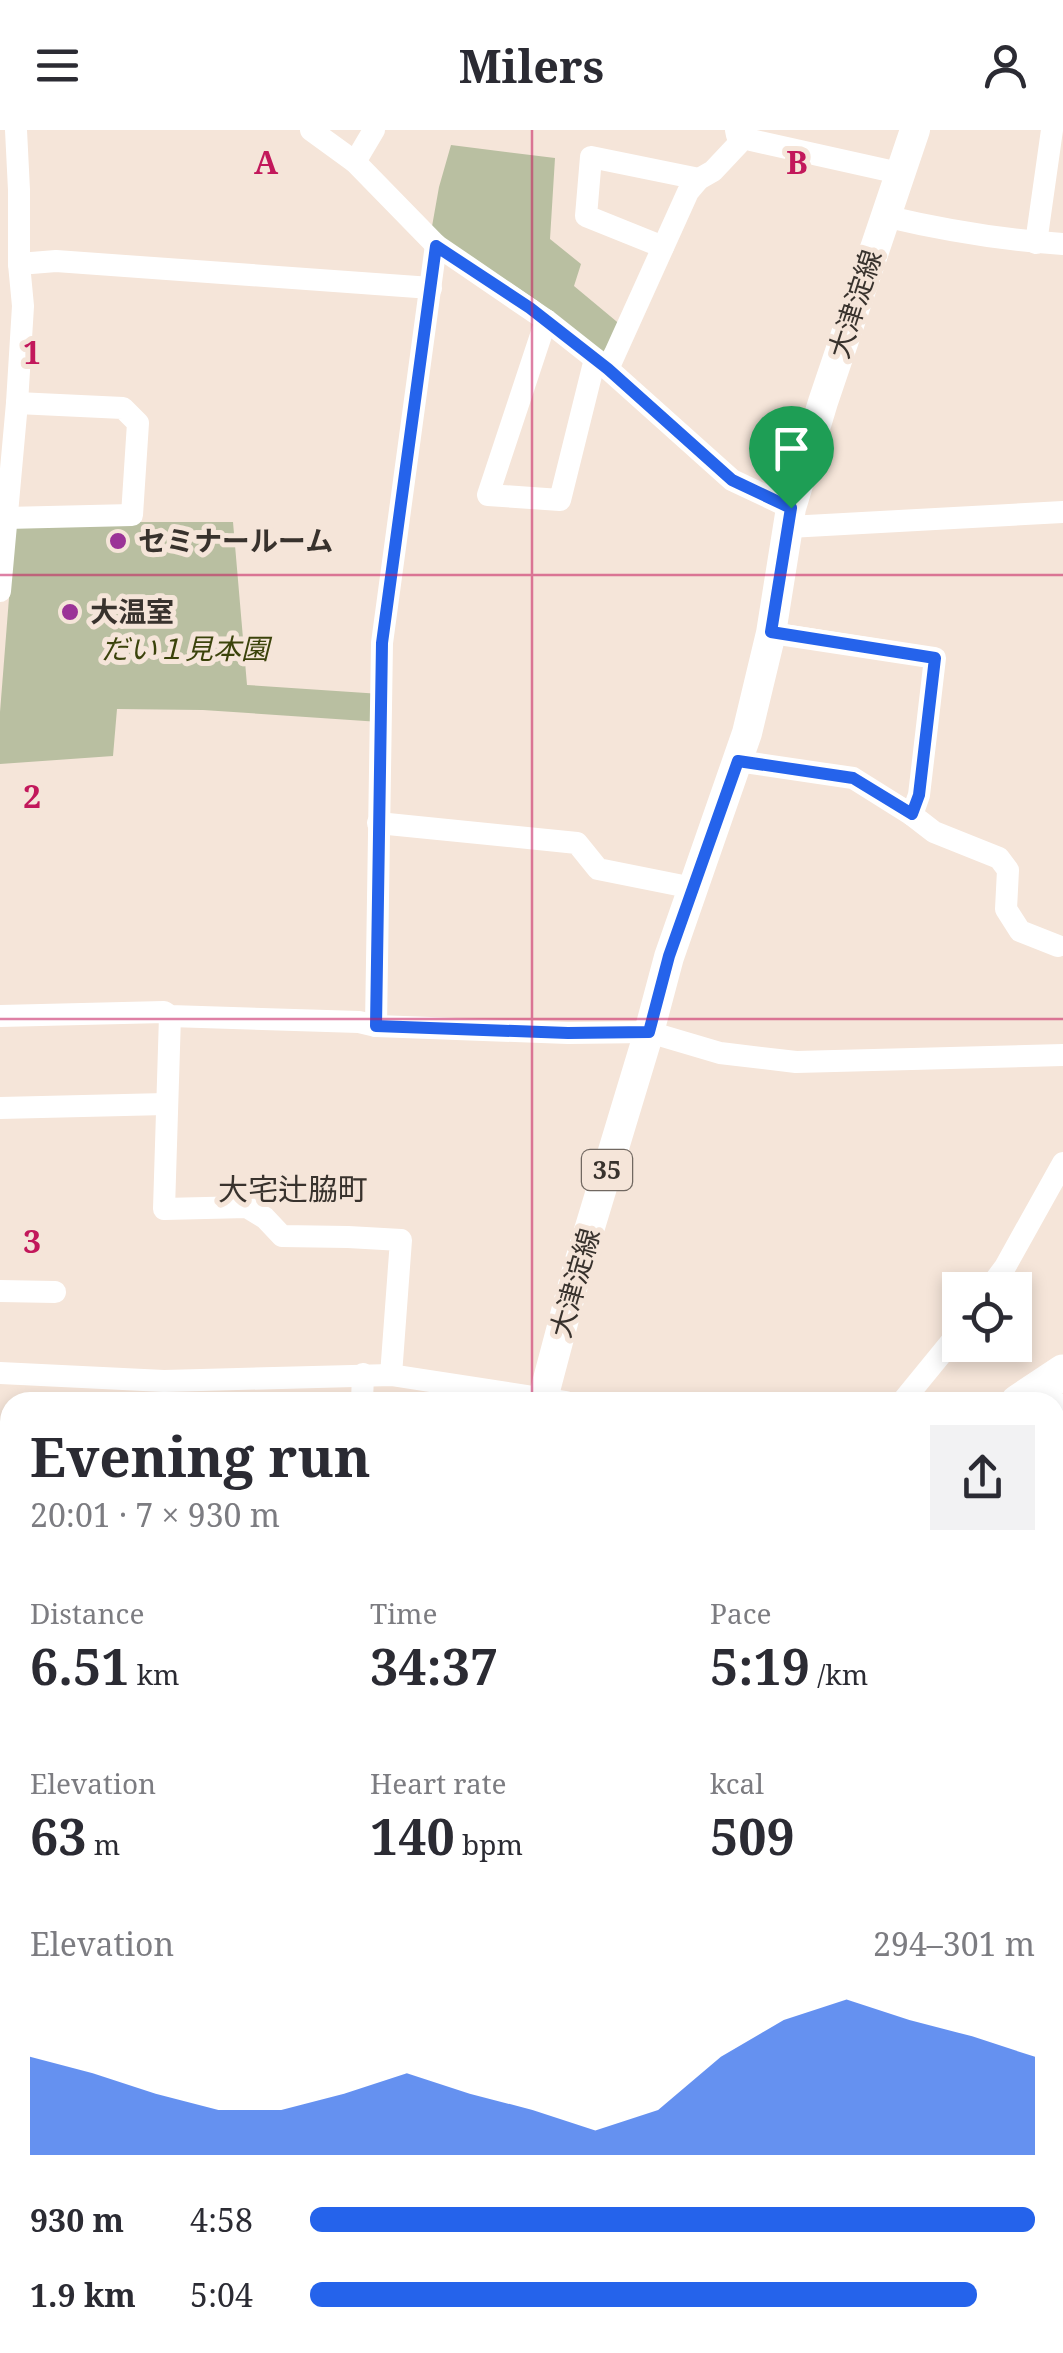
<!DOCTYPE html>
<html lang="en">
<head>
<meta charset="utf-8">
<style>
  :root { --surface:#fff; --page:#f2f2f3; --text:#2b2b33; --muted:#7c7c81; --accent:#2563eb }
  body { margin:0; font-family:"Noto Serif","Noto Sans JP",serif; background:var(--page); color:var(--text); height:100vh; display:flex; flex-direction:column; font-size:38px; white-space:nowrap }
  * { box-sizing:border-box; margin:0 }
  p { font-size:32px; color:var(--muted) }
  .icon { flex:none; width:55px; height:55px; fill:none; stroke:currentColor; stroke-width:2; stroke-linecap:round; stroke-linejoin:round }
  .map { position:relative; flex:1; overflow:hidden }
  .details { position:absolute; left:0px; top:1262px; width:1065px; height:962px; display:flex; flex-direction:column; background:var(--surface); border-radius:30px 30px 0 0; box-shadow:0 5px 15px #0003 }
  .details>* { flex:none }
  .controls { position:absolute; left:942px; top:1142px; display:grid; gap:20px }
  .controls a { display:grid; place-items:center; width:90px; height:90px; border-radius:0px; background:var(--surface); box-shadow:0 5px 15px #0003; font-size:50px }
  .pin { position:absolute; display:grid; place-items:center; width:85px; height:85px; color:#fff; margin:-102px -42px; border-radius:50% 50% 50% 0; rotate:-45deg; box-shadow:0 0 10px #0007 }
  .pin .icon { rotate:45deg }
  .round { display:grid; place-items:center; flex:none; width:105px; height:105px; border-radius:0px; background:var(--page) }
  .summary { display:flex; align-items:center; justify-content:space-between; height:170px; padding:0 30px }
  h1 { font-size:55px; font-weight:700; line-height:75px }
  .figures { display:grid; grid-template-columns:repeat(3,1fr); gap:15px; height:170px; padding:10px 30px }
  .figures div { display:grid; align-content:center }
  .figures b { font-size:50px; font-weight:700 }
  .figures small { font-size:28px; font-weight:400 }
  .figures p { font-size:28px }
  .chart { height:280px; padding:20px 30px }
  .chart p { display:flex; justify-content:space-between }
  .chart svg { width:100%; height:180px; margin-top:10px; fill:var(--accent); opacity:.7 }
  ul { padding:0 30px; list-style:none; font-size:32px }
  li { display:grid; grid-template-columns:160px 120px 1fr; align-items:center; height:75px }
  li i { height:25px; border-radius:12px; background:var(--accent) }
  header { display:flex; justify-content:space-between; align-items:center; height:130px; padding:0 30px; background:var(--surface); font-size:45px; font-weight:700 }
  .map>svg:first-child { display:block }
  .green { fill:#b9bfa1 }
  .lines { fill:none; stroke-linecap:round; stroke-linejoin:round }
  .minor { stroke:#fff; stroke-width:22 }
  .major { stroke:#fff; stroke-width:30 }
  .highway { stroke:#fff; stroke-width:35 }
  .route-casing { stroke:#fff; stroke-width:20 }
  .route { stroke:#2563eb; stroke-width:12 }
  .grid { fill:none; stroke:#c2185b; stroke-width:2.5; stroke-opacity:0.55 }
  .poi-dot { fill:#9b3397; stroke:#f5e5d9; stroke-width:4 }
  .labels { text-anchor:middle; stroke-width:10; stroke-linejoin:round; paint-order:stroke }
  .shield { fill:#f5e5d9; stroke:#716861; stroke-width:2.5 }
  .shield-label { font-size:25px; font-weight:bold; fill:#38322d }
  .street-label { font-size:28px; fill:#38322d; stroke:#f5e5d9 }
  .poi-label { font-size:28px; font-weight:bold; fill:#38322d; stroke:#f5e5d9; text-anchor:start }
  .park-label { font-size:28px; font-style:italic; fill:#3b430b; stroke:#f5e5d9 }
  .neighbourhood-label { font-size:30px; fill:#38322d; stroke:#f5e5d9 }
  .grid-label { font-size:32px; text-anchor:middle; font-weight:bold; fill:#c2185b; stroke:#f5e5d9; stroke-width:10; stroke-linejoin:round; paint-order:stroke }
</style>
</head>
<body>
<header><svg class="icon" aria-label="menu" viewBox="0 0 24 24"><path d="M4 6h16M4 12h16M4 18h16"/></svg>Milers<svg class="icon" aria-label="person" viewBox="0 0 24 24"><circle cx="12" cy="8" r="4"/><path d="M4 21q1-7 8-7t8 7"/></svg></header>
<div class="map">
<svg width="1063" height="2223" viewBox="0 0 1063 2223">
  <rect width="100%" height="100%" fill="#f5e5d9"/>
  <g class="green">
    <polygon points="451,15 555,28 550,109 581,134 574,156 622,196 600,226 431,102 439,57"/>
    <polygon points="15,392 233,392 247,555 381,564 380,592 203,580 117,579 113,626 0,634 0,582"/>
    <polygon points="0,1364 10,1364 10,1520 0,1525"/>
    <polygon points="357,2215 734,2215 747,2223 355,2223"/>
  </g>
  <g class="lines">
    <g class="minor">
      <polyline points="311,0 355,32 436,115 546,190 608,239 732,350 791,378"/>
      <polyline points="736,0 737,5 751,10 899,43"/>
      <polyline points="355,32 374,0"/>
      <path d="M884 86C943 100 1003 110 1063 114"/>
      <polyline points="1036,113 1052,0"/>
      <polyline points="663,117 586,86 591,27 699,49"/>
      <polyline points="19,134 56,131 431,158"/>
      <polyline points="546,190 488,365 560,370 595,229"/>
      <polyline points="608,239 688,62 699,49 713,41 744,8"/>
      <polyline points="6,388 132,385 138,293 123,278 17,273"/>
      <polyline points="789,397 1063,382"/>
      <polyline points="0,461 17,273 23,176 19,134 19,60 16,0"/>
      <polyline points="771,503 935,528 919,665 912,685"/>
      <polyline points="738,631 853,648 912,685 934,702 999,728 1008,740 1006,779 1020,801 1058,816"/>
      <polyline points="378,693 577,713 598,739 693,758"/>
      <polyline points="0,886 164,882 170,886 359,892 376,896 568,903 649,902 720,923 796,932 1063,925"/>
      <polyline points="170,886 164,1079 247,1077 265,1088 282,1106 348,1107 401,1110 391,1245"/>
      <polyline points="376,896 382,513 436,115"/>
      <polyline points="0,978 166,974"/>
      <polyline points="988,1160 1005,1137 1063,1033"/>
      <polyline points="0,1161 55,1162"/>
      <polyline points="0,1243 164,1251 391,1245 566,1272"/>
      <polyline points="362,1272 363,1244"/>
      <polyline points="902,1272 960,1201"/>
      <polyline points="1055,1344 1063,1337"/>
      <polyline points="0,1360 10,1360"/>
      <polyline points="1055,1363 1063,1364"/>
      <polyline points="0,1532 10,1527"/>
      <polyline points="0,1595 10,1611"/>
      <polyline points="0,1755 10,1749"/>
      <polyline points="1055,1844 1063,1844"/>
      <polyline points="0,1962 10,1957"/>
      <polyline points="0,2127 10,2127"/>
      <polyline points="753,2215 766,2218 783,2215"/>
    </g>
    <g class="major">
      <polyline points="542,1272 577,1140 649,902 669,827 747,603 771,503 791,378 823,272 915,0"/>
      <polyline points="334,2223 336,2215"/>
    </g>
    <g class="highway">
      <polyline points="1018,1272 1063,1242"/>
      <polyline points="1055,1287 1063,1281"/>
      <polyline points="0,1844 10,1838"/>
      <polyline points="0,1879 10,1873"/>
    </g>
  </g>
  <g class="lines">
    <g class="route-casing">
      <polygon id="route" points="436,116 530,178 608,239 732,350 791,378 771,502 935,528 919,665 912,684 853,648 738,631 669,826 649,902 568,903 376,896 382,513"/>
    </g>
    <use href="#route" class="route"/>
  </g>
  <path class="grid" d="M532 0V1272M0 445H1063M0 889H1063M0 1334H10M1055 1334H1063M0 1778H10M1055 1778H1063M532 2215V2223"/>
  <g class="poi-dot">
    <circle cx="118" cy="411" r="10"/>
    <circle cx="70" cy="482" r="10"/>
  </g>
  <g class="labels">
    <rect class="shield" x="582" y="1020" width="50" height="40" rx="8"/>
    <g class="shield-label">
      <text x="607" y="1049">35</text>
    </g>
    <g class="street-label">
      <text transform="translate(855 174) rotate(-72)" y="10">大津淀線</text>
      <text transform="translate(575 1153) rotate(-74)" y="10">大津淀線</text>
    </g>
    <g class="poi-label">
      <text x="138" y="421">セミナールーム</text>
      <text x="90" y="492">大温室</text>
    </g>
    <g class="park-label">
      <text x="185" y="529">だい１見本園</text>
    </g>
    <g class="neighbourhood-label">
      <text x="293" y="1070">大宅辻脇町</text>
    </g>
  </g>
  <g class="grid-label">
    <text x="266" y="44">A</text>
    <text x="797" y="44">B</text>
    <text x="32" y="234">1</text>
    <text x="32" y="678">2</text>
    <text x="32" y="1123">3</text>
  </g>
</svg>
<div class="controls">
<a><svg class="icon" aria-label="locate" viewBox="0 0 24 24"><circle cx="12" cy="12" r="6"/><path d="M12 2v4M12 18v4M2 12h4M18 12h4"/></svg></a>
</div>
<div class="pin" style="left:791px;top:378px;background:#1e9e55"><svg class="icon" aria-label="arrive" viewBox="0 0 24 24"><path d="M6 21V4h12l-3 4 3 4H6"/></svg></div>
<section class="details">
<div class="summary"><div><h1>Evening run</h1><p>20:01 · 7 × 930 m</p></div><a class="round"><svg class="icon" aria-label="share" viewBox="0 0 24 24"><path d="M12 15V3M7 8l5-5 5 5M5 13v7h14v-7"/></svg></a></div>
<div class="figures">
<div><p>Distance</p><b>6.51<small> km</small></b></div>
<div><p>Time</p><b>34:37</b></div>
<div><p>Pace</p><b>5:19<small> /km</small></b></div>
</div>
<div class="figures">
<div><p>Elevation</p><b>63<small> m</small></b></div>
<div><p>Heart rate</p><b>140<small> bpm</small></b></div>
<div><p>kcal</p><b>509</b></div>
</div>
<div class="chart"><p><span>Elevation</span>294–301 m</p>
<svg viewBox="0 0 160 44" preserveAspectRatio="none"><path d="M0 44V20L10 24L20 29L30 33L40 33L50 29L60 24L70 29L80 33L90 38L100 33L110 20L120 11L130 6L140 11L150 15L160 20V44z"/></svg>
</div>
<ul>
<li><b>930 m</b>4:58<i style="width:100%"></i></li>
<li><b>1.9 km</b>5:04<i style="width:92%"></i></li>
</ul>
</section>
</div>
</body>
</html>
